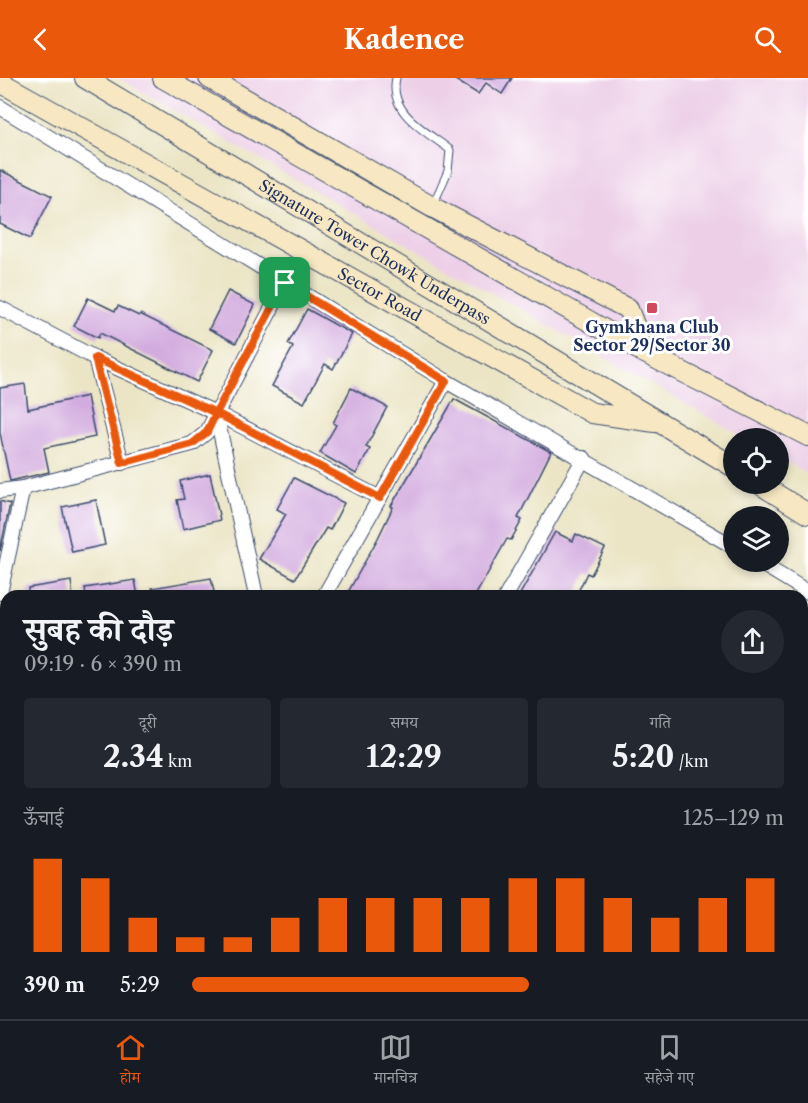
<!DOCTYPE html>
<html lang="hi">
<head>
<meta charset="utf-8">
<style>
  :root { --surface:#171b24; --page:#242831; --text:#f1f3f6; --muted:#9ea1a6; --line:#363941; --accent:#ea580c }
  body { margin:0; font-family:"Libre Caslon Text","Noto Serif Devanagari",serif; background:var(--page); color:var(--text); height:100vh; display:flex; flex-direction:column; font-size:22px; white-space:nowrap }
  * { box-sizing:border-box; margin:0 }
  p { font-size:20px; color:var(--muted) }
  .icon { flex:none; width:33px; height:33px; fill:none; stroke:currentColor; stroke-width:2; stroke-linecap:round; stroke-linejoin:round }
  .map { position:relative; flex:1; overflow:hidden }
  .drawer { position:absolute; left:0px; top:512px; width:808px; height:430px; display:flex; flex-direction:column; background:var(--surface); border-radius:18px 18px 0 0; box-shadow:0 3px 9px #0003 }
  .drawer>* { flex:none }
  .buttons { position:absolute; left:723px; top:350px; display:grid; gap:12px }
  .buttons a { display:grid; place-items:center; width:66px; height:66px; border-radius:50%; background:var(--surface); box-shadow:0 3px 9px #0003; font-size:30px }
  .pin { position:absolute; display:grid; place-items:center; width:51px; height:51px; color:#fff; margin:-26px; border-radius:12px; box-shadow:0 3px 9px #0006 }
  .round { display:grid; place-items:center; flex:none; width:63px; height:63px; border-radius:32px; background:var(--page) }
  .head { display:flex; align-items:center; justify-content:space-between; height:102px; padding:0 24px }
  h1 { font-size:33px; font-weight:700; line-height:45px }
  .figures { display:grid; grid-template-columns:repeat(3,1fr); gap:9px; height:102px; padding:6px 24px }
  .figures div { display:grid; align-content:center; border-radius:6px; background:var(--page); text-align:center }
  .figures b { font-size:30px; font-weight:700 }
  .figures small { font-size:16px; font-weight:400 }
  .figures p { font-size:16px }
  .chart { height:168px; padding:12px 24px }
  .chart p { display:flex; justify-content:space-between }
  .chart svg { width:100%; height:108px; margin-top:6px; stroke:var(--accent); stroke-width:6 }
  ul { padding:0 24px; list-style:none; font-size:20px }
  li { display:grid; grid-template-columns:96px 72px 1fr; align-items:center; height:45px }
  li i { height:15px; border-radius:8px; background:var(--accent) }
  header { display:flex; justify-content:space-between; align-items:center; height:78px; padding:0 24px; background:var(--accent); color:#fff; font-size:27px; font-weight:700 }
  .tabs { display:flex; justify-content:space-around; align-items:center; height:84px; border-top:2px solid var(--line); background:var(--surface); font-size:16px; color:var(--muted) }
  .tabs a { display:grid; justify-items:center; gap:3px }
  .tabs .active { color:var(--accent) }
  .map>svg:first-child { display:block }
  .built { fill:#edd0e8 }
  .building { fill:#d3acdf }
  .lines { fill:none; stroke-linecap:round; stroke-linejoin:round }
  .lane-casing { stroke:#3a4a6d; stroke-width:9 }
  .street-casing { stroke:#3a4a6d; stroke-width:16 }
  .secondary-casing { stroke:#3a4a6d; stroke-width:22 }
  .lane { stroke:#fff; stroke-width:7 }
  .street { stroke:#fff; stroke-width:14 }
  .secondary { stroke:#f7e8c3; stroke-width:20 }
  .route-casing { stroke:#fff; stroke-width:12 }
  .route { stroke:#ea580c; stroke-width:8 }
  .poi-dot { fill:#d1495b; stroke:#fff; stroke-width:2 }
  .labels { text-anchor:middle; stroke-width:6; stroke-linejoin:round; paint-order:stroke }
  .street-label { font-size:16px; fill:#1b2f5e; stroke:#fff }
  .poi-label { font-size:16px; font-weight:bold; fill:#1b2f5e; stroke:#fff }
</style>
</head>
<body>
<header><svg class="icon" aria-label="back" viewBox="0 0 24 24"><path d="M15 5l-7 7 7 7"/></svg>Kadence<svg class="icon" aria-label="search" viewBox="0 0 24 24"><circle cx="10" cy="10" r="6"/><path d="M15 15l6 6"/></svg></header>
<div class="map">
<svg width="808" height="941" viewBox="0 0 808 941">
  <rect width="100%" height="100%" fill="#fff"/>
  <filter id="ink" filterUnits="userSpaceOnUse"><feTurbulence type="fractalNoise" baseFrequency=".0167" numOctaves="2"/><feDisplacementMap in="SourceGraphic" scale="12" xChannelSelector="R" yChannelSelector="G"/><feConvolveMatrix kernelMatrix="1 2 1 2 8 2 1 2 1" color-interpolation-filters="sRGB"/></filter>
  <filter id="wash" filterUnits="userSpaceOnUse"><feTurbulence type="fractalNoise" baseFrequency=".008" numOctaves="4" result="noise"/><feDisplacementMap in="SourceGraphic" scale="24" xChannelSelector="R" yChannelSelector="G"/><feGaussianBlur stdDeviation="1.35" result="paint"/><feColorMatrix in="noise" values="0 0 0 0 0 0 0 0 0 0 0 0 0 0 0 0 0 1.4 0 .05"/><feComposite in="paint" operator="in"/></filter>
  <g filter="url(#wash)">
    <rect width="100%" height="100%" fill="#ebe5c5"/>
    <polygon class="built" points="118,0 808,0 808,397 779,379 778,360 745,360"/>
    <g id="blocks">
      <g class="building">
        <polygon points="452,0 512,0 502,16 486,5 478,16"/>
        <polygon points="0,92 52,118 30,161 0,146"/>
        <polygon points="228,213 255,227 236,265 209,251"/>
        <polygon points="88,220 115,233 118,228 139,238 140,236 213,272 197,304 100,255 98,260 74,248"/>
        <polygon points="307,231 352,256 333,291 325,286 304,325 272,308 293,269 288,266"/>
        <polygon points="25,306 28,331 87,318 95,359 44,370 49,394 10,403 0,355 0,310"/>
        <polygon points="351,310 387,329 366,369 370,371 356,396 320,375 336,347 333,345"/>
        <polygon points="454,321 551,374 518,440 522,442 511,462 507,461 475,518 346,518 378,460 393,429 391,428"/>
        <polygon points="210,396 220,442 183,451 177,422 184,421 180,403"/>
        <polygon points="294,400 344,425 330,452 326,450 295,501 259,481 286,436 277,431"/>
        <polygon points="96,422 105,467 72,474 62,429"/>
        <polygon points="0,423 10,426 0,473"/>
        <polygon points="555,454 573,463 576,456 605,470 591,497 587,495 576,518 519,518"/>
        <polygon points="211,500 214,514 192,518 153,518 152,510"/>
        <polygon points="135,502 138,518 86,518 85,510"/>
        <polygon points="71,503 73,518 28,518 28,510"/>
      </g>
    </g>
  </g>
  <g filter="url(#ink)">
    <use href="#blocks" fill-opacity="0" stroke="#3a4a6d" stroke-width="1.5"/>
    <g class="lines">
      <g class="lane-casing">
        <path id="lane" d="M396 0C388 35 426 53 450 72L448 93 433 127"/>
      </g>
      <g class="street-casing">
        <g id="street">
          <polyline points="0,29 446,303 734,469"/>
          <polyline points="0,230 95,280 216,335 380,420"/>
          <polyline points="95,280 122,385"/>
          <polyline points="216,335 256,518"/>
          <polyline points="0,413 23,410 192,366 207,354 285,205"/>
          <polyline points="757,483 808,514"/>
          <polyline points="0,515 23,410"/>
          <polyline points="324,518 446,303"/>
          <polyline points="506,518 584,380"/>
          <polyline points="802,547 808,537"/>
          <polyline points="0,802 6,801"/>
          <polyline points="0,886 6,885"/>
          <polyline points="802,928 808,919"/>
          <polyline points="320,936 330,941"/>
          <polyline points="599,941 601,936"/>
        </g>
      </g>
      <g class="secondary-casing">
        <g id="secondary">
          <path id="s1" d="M85 0 734 389"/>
          <polyline points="163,0 645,275 808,358"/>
          <polyline points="209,0 432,129 628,231 645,275"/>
          <path id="s2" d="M0 4 592 335 655 344"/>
          <polyline points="758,405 808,436"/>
        </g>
      </g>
      <use href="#lane" class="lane"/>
      <use href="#street" class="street"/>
      <use href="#secondary" class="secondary"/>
    </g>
  </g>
  <g class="lines" filter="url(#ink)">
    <g class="route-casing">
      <polyline id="route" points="285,205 216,335 207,354 192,366 122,385 95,280 216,335 380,420 446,303 285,205"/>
    </g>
    <use href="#route" class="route"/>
  </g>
  <rect class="poi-dot" x="646" y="224" width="12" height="12" rx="3"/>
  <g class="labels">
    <g class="street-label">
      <text dy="6" stroke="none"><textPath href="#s1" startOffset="338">Signature Tower Chowk Underpass</textPath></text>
      <text dy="6" stroke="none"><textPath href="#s2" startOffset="435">Sector Road</textPath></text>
    </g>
    <g class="poi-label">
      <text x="652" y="255">Gymkhana Club<tspan x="652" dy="18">Sector 29/Sector 30</tspan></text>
    </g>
  </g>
</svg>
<div class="buttons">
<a><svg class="icon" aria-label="locate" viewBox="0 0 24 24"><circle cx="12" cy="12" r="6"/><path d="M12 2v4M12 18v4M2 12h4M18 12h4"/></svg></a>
<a><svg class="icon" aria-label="layers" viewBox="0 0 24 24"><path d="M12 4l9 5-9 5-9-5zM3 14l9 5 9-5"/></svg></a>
</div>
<div class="pin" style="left:285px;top:205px;background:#1e9e55"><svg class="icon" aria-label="arrive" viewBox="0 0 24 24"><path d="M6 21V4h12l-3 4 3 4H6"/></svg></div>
<section class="drawer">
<div class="head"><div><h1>सुबह की दौड़</h1><p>09:19 · 6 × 390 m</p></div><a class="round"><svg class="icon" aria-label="share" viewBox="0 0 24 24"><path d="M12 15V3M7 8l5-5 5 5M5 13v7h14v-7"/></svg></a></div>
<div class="figures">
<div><p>दूरी</p><b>2.34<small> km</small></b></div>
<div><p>समय</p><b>12:29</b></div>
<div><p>गति</p><b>5:20<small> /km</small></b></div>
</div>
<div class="chart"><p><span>ऊँचाई</span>125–129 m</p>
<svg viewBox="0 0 160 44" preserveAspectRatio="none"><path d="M5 44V6M15 44V14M25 44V30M35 44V38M45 44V38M55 44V30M65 44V22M75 44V22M85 44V22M95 44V22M105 44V14M115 44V14M125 44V22M135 44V30M145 44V22M155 44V14"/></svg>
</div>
<ul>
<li><b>390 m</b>5:29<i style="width:57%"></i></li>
</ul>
</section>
</div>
<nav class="tabs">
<a class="active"><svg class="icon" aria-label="home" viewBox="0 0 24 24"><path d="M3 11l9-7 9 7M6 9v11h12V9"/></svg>होम</a>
<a><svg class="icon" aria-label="map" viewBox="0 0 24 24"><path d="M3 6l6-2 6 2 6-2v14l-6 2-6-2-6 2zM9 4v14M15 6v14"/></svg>मानचित्र</a>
<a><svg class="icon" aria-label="saved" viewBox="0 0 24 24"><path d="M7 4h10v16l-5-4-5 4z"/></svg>सहेजे गए</a>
</nav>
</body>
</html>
